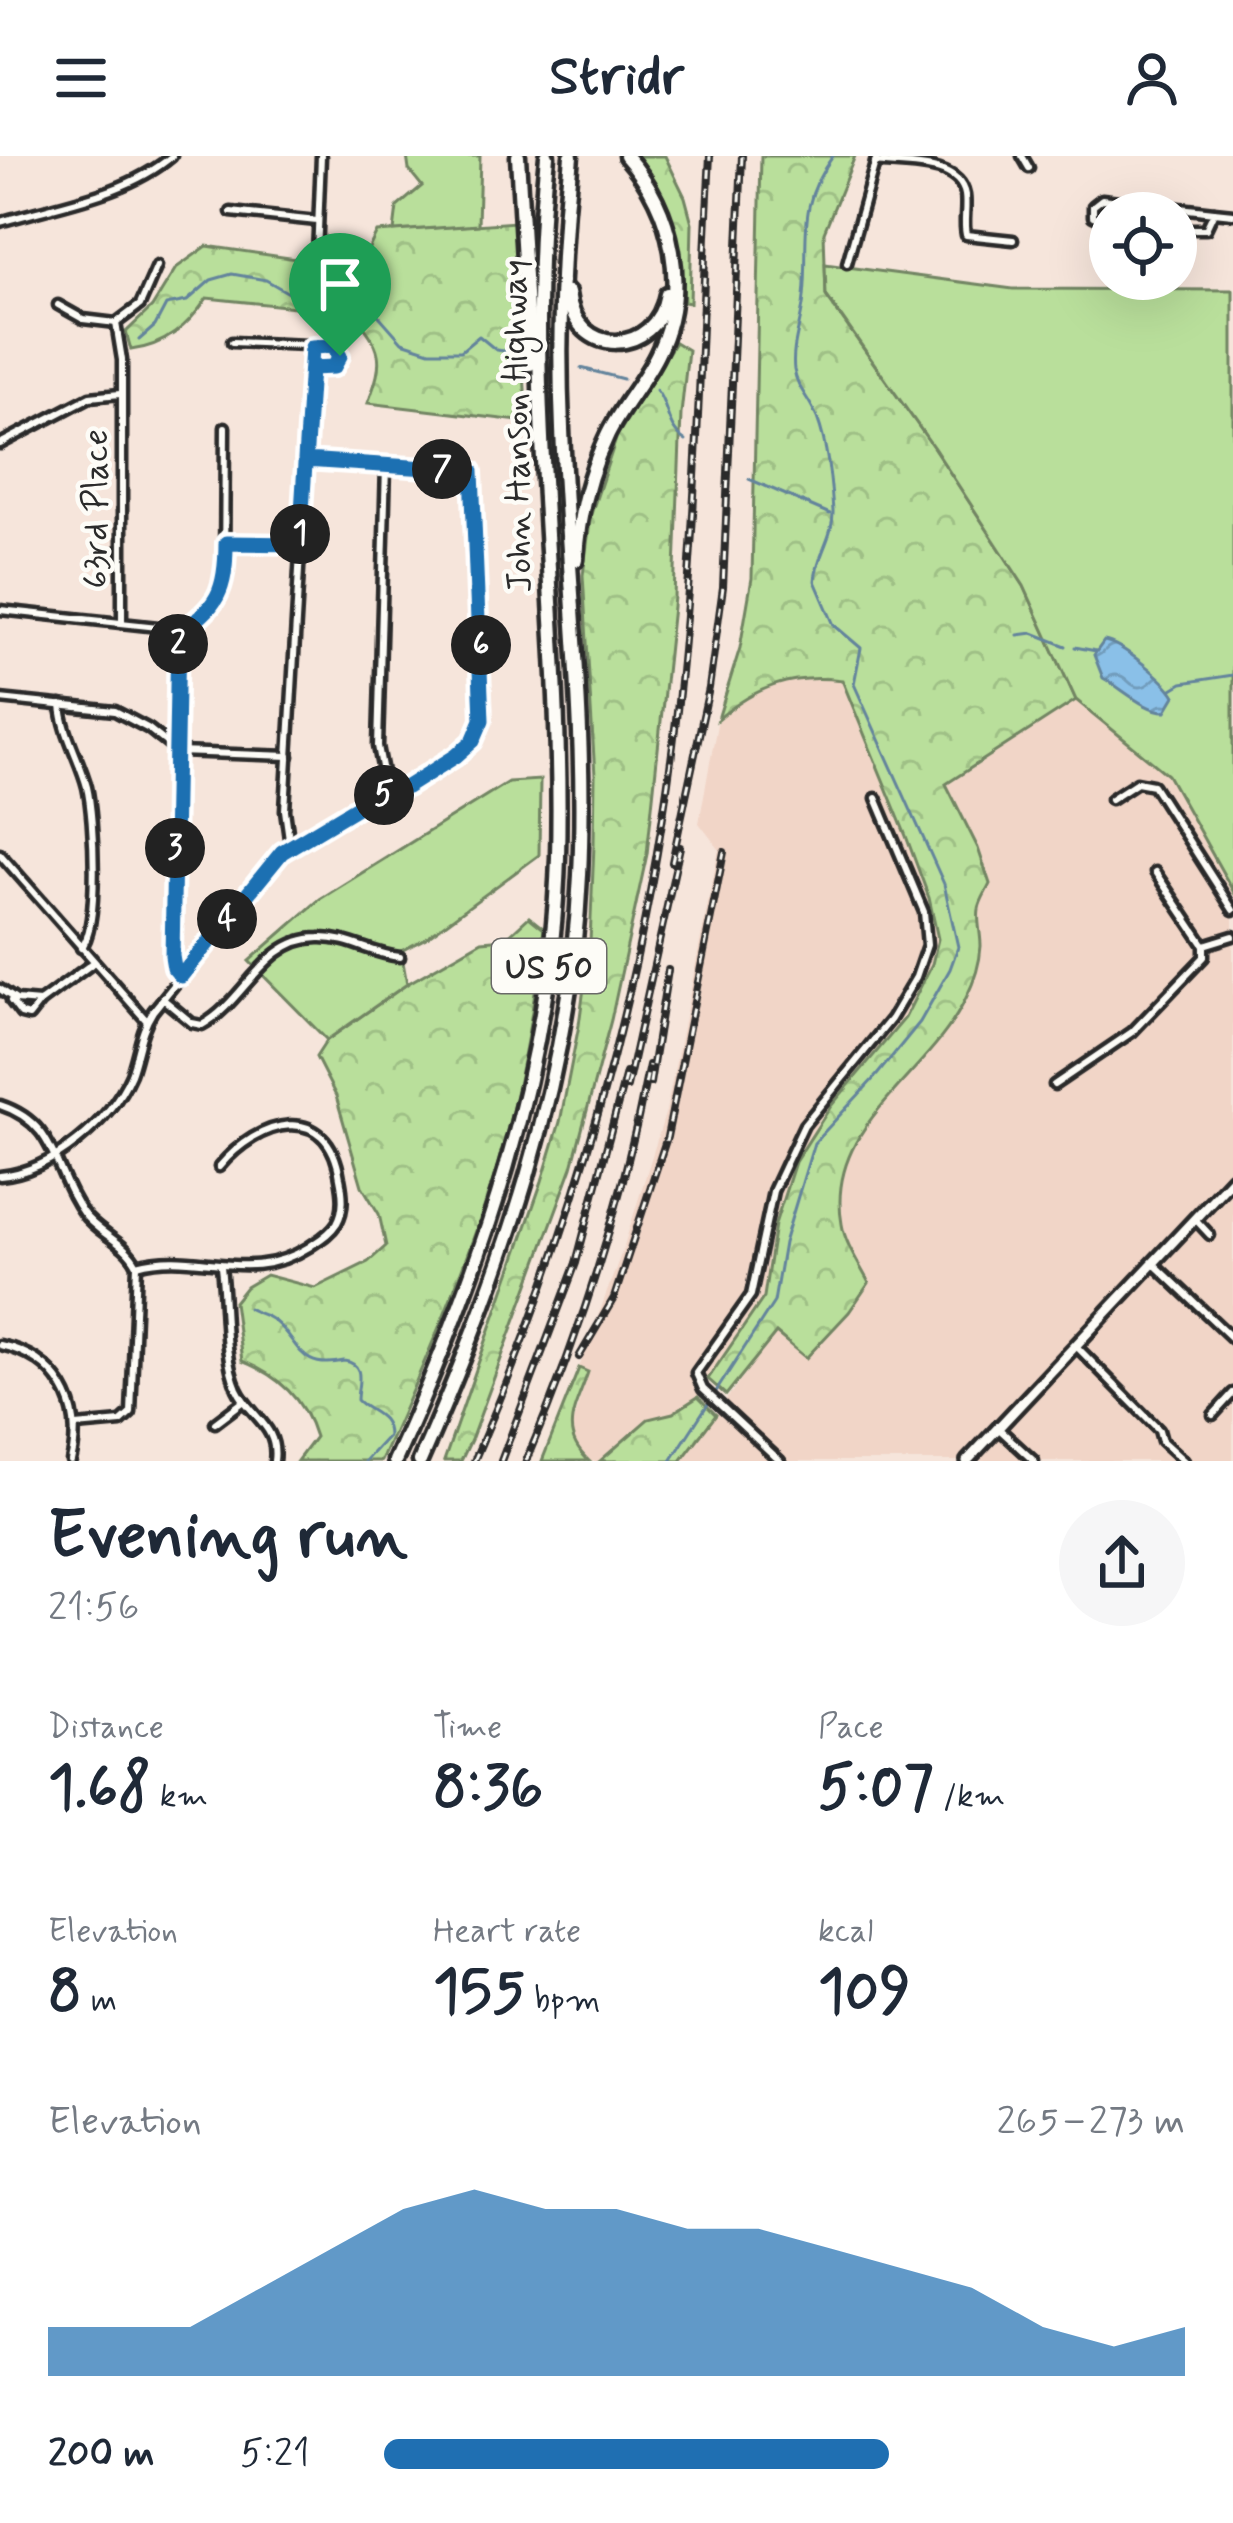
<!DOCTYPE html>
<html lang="en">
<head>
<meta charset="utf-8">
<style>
  :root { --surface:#fff; --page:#f6f6f7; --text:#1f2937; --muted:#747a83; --accent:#1f6fb2 }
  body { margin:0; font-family:Mynerve,sans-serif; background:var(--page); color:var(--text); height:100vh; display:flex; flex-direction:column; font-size:45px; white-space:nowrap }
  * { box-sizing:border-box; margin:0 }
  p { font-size:39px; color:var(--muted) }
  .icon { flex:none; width:66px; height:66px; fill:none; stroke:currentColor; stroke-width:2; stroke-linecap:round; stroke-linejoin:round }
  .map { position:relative; height:1305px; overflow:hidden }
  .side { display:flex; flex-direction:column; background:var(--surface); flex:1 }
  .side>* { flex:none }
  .buttons { position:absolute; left:1089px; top:36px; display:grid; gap:24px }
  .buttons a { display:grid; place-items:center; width:108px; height:108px; border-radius:50%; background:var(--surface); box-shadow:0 12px 48px #0002; font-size:60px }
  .pin { position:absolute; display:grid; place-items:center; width:102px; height:102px; color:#fff; margin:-123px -51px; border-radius:50% 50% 50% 0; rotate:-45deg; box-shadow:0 0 12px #0007 }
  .pin .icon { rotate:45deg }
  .km { position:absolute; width:60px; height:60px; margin:-30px; border-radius:50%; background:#222; color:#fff; font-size:33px; line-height:60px; text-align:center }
  .round { display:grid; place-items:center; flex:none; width:126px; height:126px; border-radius:63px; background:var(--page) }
  .headline { display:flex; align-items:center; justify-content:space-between; height:204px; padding:0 48px }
  h1 { font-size:66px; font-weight:700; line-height:90px }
  .metrics { display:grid; grid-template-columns:repeat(3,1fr); gap:18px; height:204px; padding:12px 48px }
  .metrics div { display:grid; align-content:center }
  .metrics b { font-size:60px; font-weight:700 }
  .metrics small { font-size:33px; font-weight:400 }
  .metrics p { font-size:33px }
  .chart { height:336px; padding:24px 48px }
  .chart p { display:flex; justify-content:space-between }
  .chart svg { width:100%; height:216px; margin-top:12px; fill:var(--accent); opacity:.7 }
  ul { padding:0 48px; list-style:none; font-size:39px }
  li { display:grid; grid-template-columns:192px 144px 1fr; align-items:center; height:90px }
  li i { height:30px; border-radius:15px; background:var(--accent) }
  header { display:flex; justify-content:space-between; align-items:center; height:156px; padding:0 48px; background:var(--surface); font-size:54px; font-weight:700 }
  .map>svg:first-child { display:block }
  .built { fill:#f1d5c7 }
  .forest { fill:url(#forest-crowns); stroke:#728563; stroke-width:3 }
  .green { fill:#b9df9b; stroke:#728563; stroke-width:3 }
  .water { fill:url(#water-waves); stroke:#64849c; stroke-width:3 }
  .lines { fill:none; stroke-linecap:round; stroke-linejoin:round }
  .stream { stroke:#64849c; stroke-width:3 }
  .street-casing { stroke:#2b2b2b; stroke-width:15 }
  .secondary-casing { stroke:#2b2b2b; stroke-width:18 }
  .highway-casing { stroke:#2b2b2b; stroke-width:21 }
  .street { stroke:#fdfcf7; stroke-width:6 }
  .secondary { stroke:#fdfcf7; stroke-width:9 }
  .highway { stroke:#fdfcf7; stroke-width:12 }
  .rail-casing { stroke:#2b2b2b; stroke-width:8 }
  .rail { stroke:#fdfcf7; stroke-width:3; stroke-dasharray:9; stroke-linecap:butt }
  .route-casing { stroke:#fff; stroke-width:24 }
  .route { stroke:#1f6fb2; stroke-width:15 }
  .labels { text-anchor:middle; stroke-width:9; stroke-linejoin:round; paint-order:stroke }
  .shield { fill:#fdfcf7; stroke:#6a6a68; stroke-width:3 }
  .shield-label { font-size:33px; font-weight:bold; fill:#2b2b2b }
  .street-label { font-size:36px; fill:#2b2b2b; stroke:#fdfcf7 }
</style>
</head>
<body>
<header><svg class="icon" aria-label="menu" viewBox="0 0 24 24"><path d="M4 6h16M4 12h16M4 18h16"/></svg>Stridr<svg class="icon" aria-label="person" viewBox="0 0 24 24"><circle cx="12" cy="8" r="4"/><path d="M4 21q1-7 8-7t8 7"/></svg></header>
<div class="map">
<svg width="1233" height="1305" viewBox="0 0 1233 1305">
  <defs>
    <pattern id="forest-crowns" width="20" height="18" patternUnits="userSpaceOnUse" patternTransform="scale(3)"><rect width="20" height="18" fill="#b9df9b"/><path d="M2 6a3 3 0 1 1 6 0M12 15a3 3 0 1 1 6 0" fill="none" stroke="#9fc086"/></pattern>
    <pattern id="water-waves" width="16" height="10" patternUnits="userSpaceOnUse" patternTransform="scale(3)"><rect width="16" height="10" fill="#8ac0e8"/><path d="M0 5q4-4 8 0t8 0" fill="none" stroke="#719cbc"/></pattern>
  </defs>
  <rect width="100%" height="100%" fill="#f6e5db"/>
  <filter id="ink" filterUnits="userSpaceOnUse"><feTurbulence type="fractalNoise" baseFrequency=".00833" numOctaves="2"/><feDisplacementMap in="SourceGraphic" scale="24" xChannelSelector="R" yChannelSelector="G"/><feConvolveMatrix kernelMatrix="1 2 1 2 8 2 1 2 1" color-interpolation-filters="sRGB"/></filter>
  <g filter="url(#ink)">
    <g class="built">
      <polygon points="821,521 842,524 906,680 929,742 938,783 932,808 905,862 833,948 775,1068 764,1141 698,1241 673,1257 648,1263 600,1305 589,1305 571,1288 570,1276 588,1216 579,1212 624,1090 666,955 719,693 699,667 718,563 747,538 791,524"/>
      <polygon points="1076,544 1168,619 1233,735 1233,1305 681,1305 776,1176 842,1071 841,1025 850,994 863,972 940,884 964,847 981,793 978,692 946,628"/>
    </g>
    <g class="forest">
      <path d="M638 0H665L685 41 692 67 690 147 684 146C682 90 671 45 638 0Z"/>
      <path d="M761 0H855L824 76 826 140 934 292 1024 430 1076 544 946 628 978 692 990 728C987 735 980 745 979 753 977 764 981 778 981 790 980 808 974 826 966 842 929 922 824 968 842 1068 845 1088 860 1109 869 1127L849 1156 806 1202 776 1177 726 1239 708 1223 764 1141 775 1068 795 1006 831 950 905 862 932 808 938 783 929 742 906 680 842 524C791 518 757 530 718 563L740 492 752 422Z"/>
      <path d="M515 66 527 266 368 247C385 203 383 193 353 157L207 142C188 170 165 190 131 194L126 176 152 151 176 112 207 90 359 112 377 76Z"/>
      <polygon points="675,186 688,194 681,258 674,441 647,698 611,864 572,1011 471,1284 461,1305 444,1305 542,1025 560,966 579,869 590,787 594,688 595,620 583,419 591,358 617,280"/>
      <path d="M529 761 544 773C533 858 519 942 493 1024 463 1120 422 1213 381 1305H297L315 1281C304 1243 279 1220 242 1205L234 1146 246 1131 266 1119 315 1132 368 1106 386 1090 379 1058 362 1030 336 940 316 901 327 884 407 828 482 785 505 783Z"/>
      <path d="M579 1212 588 1216C576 1253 557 1275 589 1305H542Z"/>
      <polygon points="698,1241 716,1259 681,1305 600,1305 648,1263 673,1257"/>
    </g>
    <g class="green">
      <polygon points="407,0 480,0 478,69 394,75 397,51 422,30 409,14"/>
      <polygon points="825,108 1013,133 1233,134 1233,735 1168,619 1076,544 1024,430 934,292 826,139"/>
      <polygon points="540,624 539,699 426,782 401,795 407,828 327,884 249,805 320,743 508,626"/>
    </g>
    <path class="water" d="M1104 485C1121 487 1167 525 1175 540L1166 555C1146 556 1122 532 1103 522L1094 499Z"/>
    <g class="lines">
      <g class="stream">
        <polyline points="139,184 155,170 166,149 187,145 211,124 232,118 266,124 306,147 359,145 373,153 402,186 430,195 461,195 479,180 496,194 520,197"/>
        <polyline points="581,212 623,223"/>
        <path d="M656 234C669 248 665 272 686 285"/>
        <polyline points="749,323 830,358"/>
        <polyline points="1018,479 1033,477 1066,490"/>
        <polyline points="1075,491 1096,495"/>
        <polyline points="1172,533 1182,527 1233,519"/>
        <path d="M248 1152C257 1158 266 1158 274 1165 301 1187 298 1215 344 1205 367 1208 357 1229 357 1244 369 1257 388 1257 388 1280L365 1305"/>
        <path d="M671 1305 774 1146 784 1087 814 987 877 919 920 866 950 813 958 791 944 728 854 528 861 492 834 469 815 425C816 401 834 381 833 355 831 326 827 281 814 255 807 240 797 231 794 214 791 190 802 166 804 141 810 84 795 51 833 0"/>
      </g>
      <g class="street-casing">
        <g id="street">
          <polyline points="1022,0 1029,12"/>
          <path d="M875 6C901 10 959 4 965 39 967 52 963 66 966 79L1013 84"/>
          <polyline points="231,56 317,65"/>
          <polyline points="1214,56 1233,58"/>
          <path d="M0 66C56 49 127 39 172 0"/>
          <polyline points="1110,67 1093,60 1093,50 1102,43 1214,56 1206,73 1176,73"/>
          <polyline points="317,99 321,0"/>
          <polyline points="847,107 877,0"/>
          <polyline points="58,149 83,163 116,167 140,149 157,110"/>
          <polyline points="116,167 122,204 122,467"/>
          <polyline points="232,186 331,190 339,196 339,206 330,212 311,212"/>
          <polyline points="0,288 90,241 120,238"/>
          <polyline points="386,310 378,590 383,616 393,637"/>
          <polyline points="226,387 300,388"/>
          <polyline points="0,454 158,471 178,478"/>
          <polyline points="178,478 173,800 181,820"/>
          <polyline points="178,478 211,453 224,423 225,271"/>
          <polyline points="0,543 115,555 149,573 178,596 289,600"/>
          <path d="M61 549C63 577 80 604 87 631 94 661 100 772 81 792"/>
          <polyline points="1111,643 1137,626 1153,629 1233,754"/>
          <polyline points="290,690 285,654 312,191"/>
          <polyline points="0,698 146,864"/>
          <polyline points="1204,789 1233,780"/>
          <polyline points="0,833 16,844 40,846 93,807"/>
          <path d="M163 843 192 867 202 869C245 846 264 782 319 782 349 781 371 798 400 801"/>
          <polyline points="11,845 21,858 29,860 40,846"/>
          <polyline points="1054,929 1132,876 1204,801 1204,789 1155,716"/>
          <path d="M0 949C58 968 52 1014 83 1057 98 1078 125 1085 137 1109L131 1257 121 1266 76 1270"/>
          <path d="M0 1020C52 1015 110 966 131 918 139 896 140 875 153 855L282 696 364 647 407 631 466 593 482 564 484 544 472 315 305 305"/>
          <polyline points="1196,1064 1210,1079"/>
          <polyline points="1153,1107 1233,1183"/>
          <path d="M137 1109C197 1092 248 1130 309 1091 319 1084 330 1078 337 1067 345 1053 343 1037 340 1022 328 943 258 964 219 1011"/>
          <path d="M221 1111C226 1149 222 1197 237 1233 250 1261 279 1270 274 1305"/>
          <path d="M0 1189C57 1201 85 1249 71 1305"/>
          <polyline points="1076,1190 1159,1274 1162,1285 1184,1305"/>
          <polyline points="1213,1259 1233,1237"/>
          <polyline points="215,1267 244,1245"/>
          <polyline points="998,1272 1034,1305"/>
          <polyline points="780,1305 703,1233 696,1217 751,1139 773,1035 804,969 891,863 916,821 927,789 924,756 876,642"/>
        </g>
      </g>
      <g class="secondary-casing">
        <polyline id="secondary" points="967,1305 1233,1022"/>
      </g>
      <g class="highway-casing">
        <g id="highway">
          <polyline points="518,0 530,208"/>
          <path d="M568 137C575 203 656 201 667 138"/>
          <path d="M576 404C578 361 589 317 608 278 622 250 643 227 657 199 690 133 674 54 626 0"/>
          <path d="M395 1305C481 1114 552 912 558 701 564 467 522 235 547 0"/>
          <path d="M420 1305C502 1119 571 924 580 719 587 571 568 422 562 273 558 182 561 91 571 0"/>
        </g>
      </g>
      <use href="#street" class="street"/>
      <use href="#secondary" class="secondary"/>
      <use href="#highway" class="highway"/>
      <g class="rail-casing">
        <g id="rail">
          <polyline points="672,706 709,532 723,431 742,0"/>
          <polyline points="650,927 668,814"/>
          <polyline points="627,931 680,691"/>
          <polyline points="579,1201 614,1142 667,981 724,696"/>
          <path d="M474 1305C573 1078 642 835 673 589 697 396 699 195 710 0"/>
          <polyline points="501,1305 576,1107 626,917"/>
          <path d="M526 1305C581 1177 623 1046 649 909"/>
        </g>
      </g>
      <use href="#rail" class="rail"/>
    </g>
  </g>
  <g class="lines" filter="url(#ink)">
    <g class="route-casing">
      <path id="route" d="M340 200 334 211 311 212 300 388 226 387C226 436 218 450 178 478L172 800 174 812 181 820 282 696 364 647 407 631 456 600 473 585 482 564 472 315 305 304 312 191 331 190 340 200"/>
    </g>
    <use href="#route" class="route"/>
  </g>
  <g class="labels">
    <rect class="shield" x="492" y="783" width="114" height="54" rx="9"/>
    <g class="shield-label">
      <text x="549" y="822">US 50</text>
    </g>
    <g class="street-label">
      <text transform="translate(515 270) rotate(-91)" y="13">John Hanson Highway</text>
      <text transform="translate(94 353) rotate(-90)" y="13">63rd Place</text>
    </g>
  </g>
</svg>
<div class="buttons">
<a><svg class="icon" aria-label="locate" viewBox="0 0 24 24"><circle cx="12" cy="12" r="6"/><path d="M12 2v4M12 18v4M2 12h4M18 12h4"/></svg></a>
</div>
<div class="pin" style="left:340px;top:200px;background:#1e9e55"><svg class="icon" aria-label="arrive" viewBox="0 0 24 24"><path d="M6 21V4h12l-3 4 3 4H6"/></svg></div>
<b class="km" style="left:300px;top:378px">1</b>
<b class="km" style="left:178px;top:488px">2</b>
<b class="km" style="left:175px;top:692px">3</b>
<b class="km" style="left:227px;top:763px">4</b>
<b class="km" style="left:384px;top:639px">5</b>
<b class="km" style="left:481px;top:489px">6</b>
<b class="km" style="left:442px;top:313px">7</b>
</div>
<section class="side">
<div class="headline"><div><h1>Evening run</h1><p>21:56</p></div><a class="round"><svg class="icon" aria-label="share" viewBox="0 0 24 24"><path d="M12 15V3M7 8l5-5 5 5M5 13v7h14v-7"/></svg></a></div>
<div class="metrics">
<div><p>Distance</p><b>1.68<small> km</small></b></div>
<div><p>Time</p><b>8:36</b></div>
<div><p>Pace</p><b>5:07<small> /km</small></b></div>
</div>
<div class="metrics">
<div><p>Elevation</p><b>8<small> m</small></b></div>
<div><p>Heart rate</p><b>155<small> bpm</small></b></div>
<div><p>kcal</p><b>109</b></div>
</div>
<div class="chart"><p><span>Elevation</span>265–273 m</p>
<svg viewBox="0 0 160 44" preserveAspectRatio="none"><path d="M0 44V34L10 34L20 34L30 26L40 18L50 10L60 6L70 10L80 10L90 14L100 14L110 18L120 22L130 26L140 34L150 38L160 34V44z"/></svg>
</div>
<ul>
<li><b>200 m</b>5:21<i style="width:63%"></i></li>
</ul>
</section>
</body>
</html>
